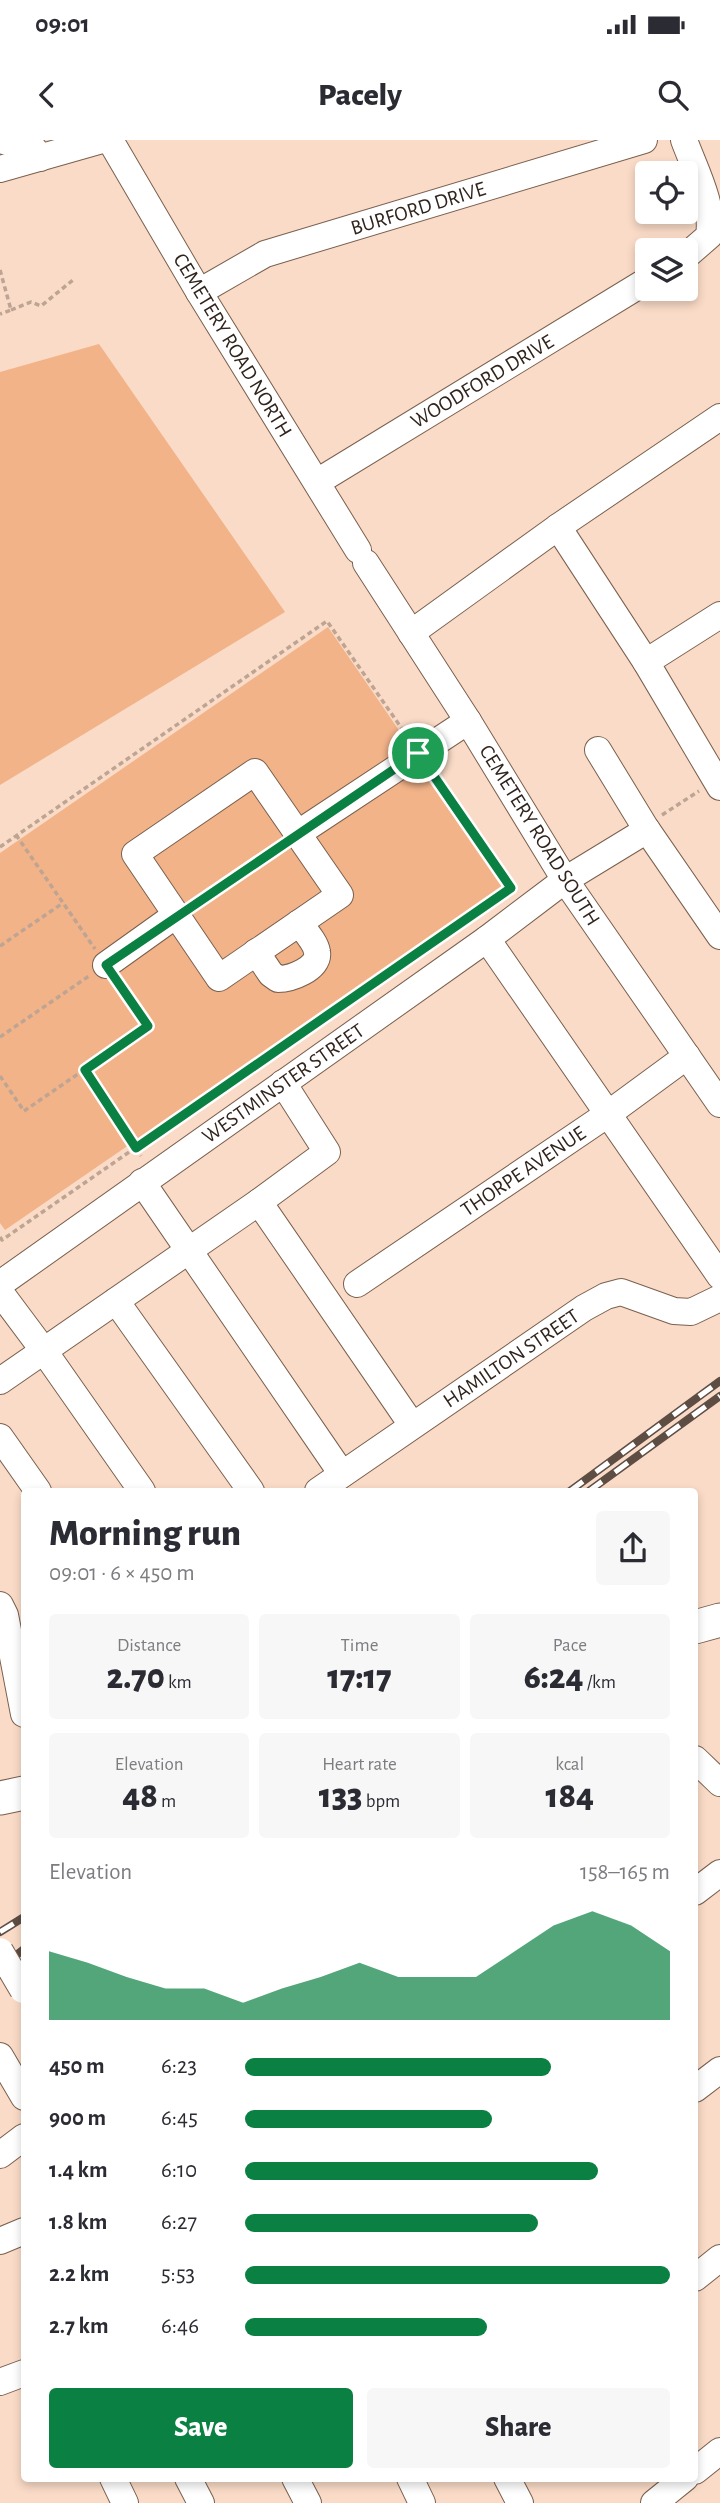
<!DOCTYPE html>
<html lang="en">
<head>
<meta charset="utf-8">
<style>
  :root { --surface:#fff; --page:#f7f7f7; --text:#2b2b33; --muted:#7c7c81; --accent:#0b8043 }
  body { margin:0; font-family:"Alegreya Sans",sans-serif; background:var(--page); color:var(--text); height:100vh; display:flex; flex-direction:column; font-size:26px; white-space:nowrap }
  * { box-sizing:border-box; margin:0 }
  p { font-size:23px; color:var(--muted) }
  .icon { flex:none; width:38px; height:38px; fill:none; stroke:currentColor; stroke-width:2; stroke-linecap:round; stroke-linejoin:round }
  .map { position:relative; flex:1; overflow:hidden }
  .drawer { position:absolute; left:21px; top:1348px; width:677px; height:994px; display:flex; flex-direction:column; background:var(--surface); border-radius:7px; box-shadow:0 4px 10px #0003 }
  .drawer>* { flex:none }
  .tools { position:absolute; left:635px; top:21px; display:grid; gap:14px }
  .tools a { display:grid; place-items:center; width:63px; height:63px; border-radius:7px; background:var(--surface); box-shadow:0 4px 10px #0003; font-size:35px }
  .pin { position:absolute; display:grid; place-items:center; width:60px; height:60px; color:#fff; margin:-30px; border:4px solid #fff; border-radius:50%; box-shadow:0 2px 7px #0007 }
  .round { display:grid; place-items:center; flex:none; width:74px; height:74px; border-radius:7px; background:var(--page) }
  .headline { display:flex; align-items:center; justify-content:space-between; height:119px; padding:0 28px }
  h1 { font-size:38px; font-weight:800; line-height:52px }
  .metrics { display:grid; grid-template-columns:repeat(3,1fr); gap:10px; height:119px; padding:7px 28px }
  .metrics div { display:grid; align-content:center; border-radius:7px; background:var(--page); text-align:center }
  .metrics b { font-size:35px; font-weight:800 }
  .metrics small { font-size:19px; font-weight:400 }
  .metrics p { font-size:19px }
  .chart { height:196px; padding:14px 28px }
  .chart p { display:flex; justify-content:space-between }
  .chart svg { width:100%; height:126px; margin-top:7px; fill:var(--accent); opacity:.7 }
  .primary-button { display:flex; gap:14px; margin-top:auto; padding:14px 28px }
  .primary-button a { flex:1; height:80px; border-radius:7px; background:var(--accent); color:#fff; font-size:28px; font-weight:800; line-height:80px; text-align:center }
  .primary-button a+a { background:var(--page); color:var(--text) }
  ul { padding:0 28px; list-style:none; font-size:23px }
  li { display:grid; grid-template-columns:112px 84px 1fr; align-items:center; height:52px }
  li i { height:18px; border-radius:9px; background:var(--accent) }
  .status { display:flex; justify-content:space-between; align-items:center; height:49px; padding:0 35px; background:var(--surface); direction:ltr }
  .status svg { height:19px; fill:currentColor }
  header { display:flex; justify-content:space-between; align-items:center; height:91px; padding:0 28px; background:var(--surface); font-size:32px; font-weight:800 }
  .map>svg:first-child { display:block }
  .green { fill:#f2b389 }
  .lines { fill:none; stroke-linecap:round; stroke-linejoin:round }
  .minor-casing { stroke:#7a604e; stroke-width:28 }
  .major-casing { stroke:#7a604e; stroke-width:35 }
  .path { stroke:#bda493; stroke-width:3.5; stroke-dasharray:5 3.5; stroke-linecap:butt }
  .minor { stroke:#fff; stroke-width:26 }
  .major { stroke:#fff; stroke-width:33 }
  .rail-casing { stroke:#5d4d43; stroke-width:8 }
  .rail { stroke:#fff; stroke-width:5; stroke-dasharray:16; stroke-linecap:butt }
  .minor-bridge-casing { stroke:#7a604e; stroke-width:28; stroke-linecap:butt }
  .minor-bridge { stroke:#fff; stroke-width:26 }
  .route-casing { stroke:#fff; stroke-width:14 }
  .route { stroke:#0b8043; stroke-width:9 }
  .labels { text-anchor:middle; stroke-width:6; stroke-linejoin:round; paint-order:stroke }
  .street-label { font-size:21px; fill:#30241d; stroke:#fff }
</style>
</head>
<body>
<div class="status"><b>09:01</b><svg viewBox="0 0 49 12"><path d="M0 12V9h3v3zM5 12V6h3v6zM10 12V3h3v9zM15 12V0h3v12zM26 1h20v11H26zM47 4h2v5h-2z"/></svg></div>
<header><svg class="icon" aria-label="back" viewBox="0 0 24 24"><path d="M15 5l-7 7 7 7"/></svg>Pacely<svg class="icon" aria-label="search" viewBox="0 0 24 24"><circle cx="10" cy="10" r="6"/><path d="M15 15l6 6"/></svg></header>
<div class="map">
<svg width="720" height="2363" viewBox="0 0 720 2363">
  <rect width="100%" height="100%" fill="#fadbc7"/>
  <g class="green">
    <polygon points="99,204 285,472 0,645 0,232"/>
    <polygon points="328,487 506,746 5,1090 0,1083 0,713"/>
  </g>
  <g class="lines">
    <g class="minor-casing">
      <g id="minor">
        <polyline points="0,0 33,8 40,18"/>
        <polyline points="110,0 199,152 358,410"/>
        <path d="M684 0C695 30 714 64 709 96L686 116"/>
        <polyline points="0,29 102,0"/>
        <polyline points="199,152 265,114 644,0"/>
        <polyline points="317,342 648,140"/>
        <polyline points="558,387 646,522 720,647"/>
        <polyline points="366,423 468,581 565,740 720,964"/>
        <polyline points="411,493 558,387 720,277"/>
        <polyline points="646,522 720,475"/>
        <polyline points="598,610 645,687 720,796"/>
        <polygon points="255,632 340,755 219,838 135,714"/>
        <polyline points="297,694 468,581"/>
        <polyline points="487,799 720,1136"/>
        <path d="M256 812 271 834 278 839C290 839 320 829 317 812 316 803 305 791 299 783"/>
        <polyline points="106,825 176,775"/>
        <polyline points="142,1042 342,1334"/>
        <polyline points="259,1062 327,1012 283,943"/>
        <polyline points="0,1144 487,799 565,740 647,690"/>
        <polyline points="357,1144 608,974 687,916"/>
        <polyline points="0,1152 44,1211 142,1351"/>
        <polyline points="116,1161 251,1351"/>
        <polyline points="0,1241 259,1062 412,1285"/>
        <polyline points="0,1297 38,1351"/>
        <polyline points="318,1351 584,1168 606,1156 621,1152 674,1171 691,1172 720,1158"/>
        <polyline points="0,1465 5,1475 24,1574"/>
        <polyline points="695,1619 720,1643"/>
        <polyline points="695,1752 720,1733"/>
        <polyline points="0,1916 24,1957"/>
        <polyline points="695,1949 720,1930"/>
        <polyline points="0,2015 24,1997"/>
        <polyline points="0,2101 24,2091"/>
        <polyline points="695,2138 720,2118"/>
        <polyline points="0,2242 24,2233"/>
        <polyline points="695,2331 720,2311"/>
        <polyline points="113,2338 125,2363"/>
        <polyline points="188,2338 201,2363"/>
        <polyline points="295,2338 308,2363"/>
        <polyline points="410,2338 422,2363"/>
        <polyline points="507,2338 520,2363"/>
        <polyline points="654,2363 685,2338"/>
      </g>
    </g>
    <g class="major-casing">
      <g id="major">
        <polyline points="695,1487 720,1480"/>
        <polyline points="0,1658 24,1653"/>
      </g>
    </g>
    <g class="path">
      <polyline points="0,130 11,170 0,174"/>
      <polyline points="11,170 31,162 41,166 73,140"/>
      <polyline points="662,675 699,651"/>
      <polyline points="16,695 95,809"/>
      <polyline points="0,707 327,481 407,596"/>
      <polyline points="195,763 281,705"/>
      <polyline points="0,806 63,763"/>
      <polyline points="0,897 89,836"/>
      <polyline points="85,930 141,1016"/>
      <polyline points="0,936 24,971 148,886 117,841"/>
      <polyline points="0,1097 2,1100 511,748 431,631"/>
    </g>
    <use href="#minor" class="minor"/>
    <use href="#major" class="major"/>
    <g class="rail-casing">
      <g id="rail">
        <polyline points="570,1351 720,1241"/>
        <polyline points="589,1351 720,1256"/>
        <polyline points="0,1792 24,1777"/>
        <polyline points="0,1828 24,1809"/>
      </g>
    </g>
    <use href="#rail" class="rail"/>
    <g class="minor-bridge-casing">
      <polyline id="minor-bridge" points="0,1811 23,1850"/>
    </g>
    <use href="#minor-bridge" class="minor-bridge"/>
  </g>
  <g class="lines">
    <g class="route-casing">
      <polygon id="route" points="418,613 511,748 136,1008 85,930 148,886 106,825"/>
    </g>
    <use href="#route" class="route"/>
  </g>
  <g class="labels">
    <g class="street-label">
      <text transform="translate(418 68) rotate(-17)" y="7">BURFORD DRIVE</text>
      <text transform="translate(233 205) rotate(59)" y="7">CEMETERY ROAD NORTH</text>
      <text transform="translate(482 241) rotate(-31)" y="7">WOODFORD DRIVE</text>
      <text transform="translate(540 695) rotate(58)" y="7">CEMETERY ROAD SOUTH</text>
      <text transform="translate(283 943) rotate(-35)" y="7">WESTMINSTER STREET</text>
      <text transform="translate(523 1031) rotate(-34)" y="7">THORPE AVENUE</text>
      <text transform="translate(511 1218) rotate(-34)" y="7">HAMILTON STREET</text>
    </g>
  </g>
</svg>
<div class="tools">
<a><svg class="icon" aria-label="locate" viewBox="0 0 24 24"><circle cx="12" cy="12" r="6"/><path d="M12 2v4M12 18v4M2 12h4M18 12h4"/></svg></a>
<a><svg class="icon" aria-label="layers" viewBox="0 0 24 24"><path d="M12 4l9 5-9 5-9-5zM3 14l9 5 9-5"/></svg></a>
</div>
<div class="pin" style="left:418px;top:613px;background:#1e9e55"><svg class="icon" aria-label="arrive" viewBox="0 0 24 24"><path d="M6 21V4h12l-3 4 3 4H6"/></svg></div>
<section class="drawer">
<div class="headline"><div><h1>Morning run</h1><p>09:01 · 6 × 450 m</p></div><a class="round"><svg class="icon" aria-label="share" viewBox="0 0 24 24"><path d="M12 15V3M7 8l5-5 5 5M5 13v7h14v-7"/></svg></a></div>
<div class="metrics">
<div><p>Distance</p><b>2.70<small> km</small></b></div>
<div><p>Time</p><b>17:17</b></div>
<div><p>Pace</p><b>6:24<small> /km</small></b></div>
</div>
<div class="metrics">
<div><p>Elevation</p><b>48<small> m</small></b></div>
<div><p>Heart rate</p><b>133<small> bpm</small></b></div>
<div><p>kcal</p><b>184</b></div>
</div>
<div class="chart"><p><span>Elevation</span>158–165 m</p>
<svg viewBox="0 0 160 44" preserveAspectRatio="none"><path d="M0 44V20L10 24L20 29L30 33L40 33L50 38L60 33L70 29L80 24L90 29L100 29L110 29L120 20L130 11L140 6L150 11L160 20V44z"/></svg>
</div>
<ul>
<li><b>450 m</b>6:23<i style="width:72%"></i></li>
<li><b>900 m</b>6:45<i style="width:58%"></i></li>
<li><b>1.4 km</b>6:10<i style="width:83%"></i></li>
<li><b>1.8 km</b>6:27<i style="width:69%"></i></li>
<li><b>2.2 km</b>5:53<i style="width:100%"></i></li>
<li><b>2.7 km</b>6:46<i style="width:57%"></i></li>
</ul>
<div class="primary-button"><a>Save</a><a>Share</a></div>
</section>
</div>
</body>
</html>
